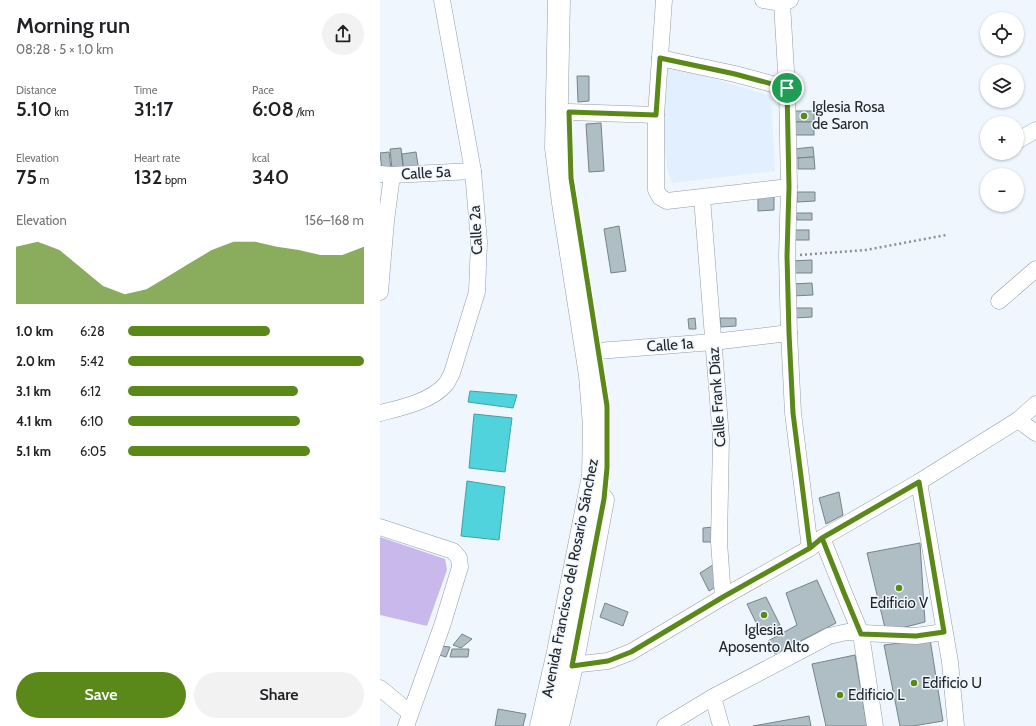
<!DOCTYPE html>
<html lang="en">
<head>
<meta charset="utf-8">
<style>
  :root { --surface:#fff; --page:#f2f2f2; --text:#202124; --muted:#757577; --accent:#5a891a }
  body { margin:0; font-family:Cabin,sans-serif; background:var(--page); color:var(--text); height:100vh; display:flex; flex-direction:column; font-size:15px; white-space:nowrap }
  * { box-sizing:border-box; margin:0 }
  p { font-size:13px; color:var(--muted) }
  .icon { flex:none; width:22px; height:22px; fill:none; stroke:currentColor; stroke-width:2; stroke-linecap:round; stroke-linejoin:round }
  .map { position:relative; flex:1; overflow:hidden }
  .sheet { display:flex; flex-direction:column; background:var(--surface); width:380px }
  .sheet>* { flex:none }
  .buttons { position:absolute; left:600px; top:12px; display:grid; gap:8px }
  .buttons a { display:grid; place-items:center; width:44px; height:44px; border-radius:50%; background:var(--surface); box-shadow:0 1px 3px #0004; font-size:20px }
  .pin { position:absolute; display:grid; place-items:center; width:34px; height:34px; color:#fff; margin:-17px; border:2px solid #fff; border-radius:50%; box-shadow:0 1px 4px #0007 }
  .round { display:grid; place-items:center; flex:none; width:42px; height:42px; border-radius:21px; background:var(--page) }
  .head { display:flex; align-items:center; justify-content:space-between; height:68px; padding:0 16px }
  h1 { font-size:22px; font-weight:600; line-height:30px }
  .metrics { display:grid; grid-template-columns:repeat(3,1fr); gap:6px; height:68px; padding:4px 16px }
  .metrics div { display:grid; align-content:center }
  .metrics b { font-size:20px; font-weight:600 }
  .metrics small { font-size:11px; font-weight:400 }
  .metrics p { font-size:11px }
  .chart { height:112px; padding:8px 16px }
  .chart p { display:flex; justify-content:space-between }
  .chart svg { width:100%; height:72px; margin-top:4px; fill:var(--accent); opacity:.7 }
  .cta { display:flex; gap:8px; margin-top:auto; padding:8px 16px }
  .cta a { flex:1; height:46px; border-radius:24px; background:var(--accent); color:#fff; font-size:16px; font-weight:600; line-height:46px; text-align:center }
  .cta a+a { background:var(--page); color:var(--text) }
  ul { padding:0 16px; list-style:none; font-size:13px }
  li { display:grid; grid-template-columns:64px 48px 1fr; align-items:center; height:30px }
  li i { height:10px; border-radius:5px; background:var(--accent) }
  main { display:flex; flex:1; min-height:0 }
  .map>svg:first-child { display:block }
  .built { fill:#e2effe }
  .green { fill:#c9b8ec }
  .water { fill:#51d3dd; stroke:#439fa7 }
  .building { fill:#afbec5; stroke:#75848a }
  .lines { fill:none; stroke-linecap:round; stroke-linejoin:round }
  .street-casing { stroke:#929ca7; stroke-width:17 }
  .secondary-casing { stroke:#929ca7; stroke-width:23 }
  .path { stroke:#8a9095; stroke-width:2.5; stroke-dasharray:2 3; stroke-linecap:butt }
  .street { stroke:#fff; stroke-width:16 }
  .secondary { stroke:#fff; stroke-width:22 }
  .route-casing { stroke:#fff; stroke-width:8 }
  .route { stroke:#5a891a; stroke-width:5 }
  .poi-dot { fill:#5a891a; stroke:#eff6fd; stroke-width:1.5 }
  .labels { text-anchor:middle; stroke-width:3; stroke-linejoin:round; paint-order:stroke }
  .poi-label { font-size:15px; fill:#22262a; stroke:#eff6fd; text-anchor:start }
  .street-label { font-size:15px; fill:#22262a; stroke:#eff6fd }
</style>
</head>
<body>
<main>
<section class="sheet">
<div class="head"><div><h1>Morning run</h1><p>08:28 · 5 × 1.0 km</p></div><a class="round"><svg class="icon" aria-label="share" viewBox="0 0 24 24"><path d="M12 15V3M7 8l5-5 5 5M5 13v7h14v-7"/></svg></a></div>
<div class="metrics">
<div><p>Distance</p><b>5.10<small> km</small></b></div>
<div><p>Time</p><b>31:17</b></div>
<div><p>Pace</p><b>6:08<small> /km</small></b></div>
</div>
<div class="metrics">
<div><p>Elevation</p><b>75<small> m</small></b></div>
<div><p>Heart rate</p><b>132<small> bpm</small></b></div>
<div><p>kcal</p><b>340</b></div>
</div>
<div class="chart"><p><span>Elevation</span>156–168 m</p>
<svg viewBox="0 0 160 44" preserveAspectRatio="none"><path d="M0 44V9L10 6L20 11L30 22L40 33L50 38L60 35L70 27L80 19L90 11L100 6L110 6L120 9L130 11L140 14L150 14L160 9V44z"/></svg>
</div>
<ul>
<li><b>1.0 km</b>6:28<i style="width:60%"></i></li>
<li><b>2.0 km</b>5:42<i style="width:100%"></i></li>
<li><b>3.1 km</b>6:12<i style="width:72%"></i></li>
<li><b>4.1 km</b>6:10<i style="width:73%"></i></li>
<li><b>5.1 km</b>6:05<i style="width:77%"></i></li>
</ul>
<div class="cta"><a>Save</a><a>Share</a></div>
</section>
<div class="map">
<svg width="656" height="726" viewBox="0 0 656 726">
  <rect width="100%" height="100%" fill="#eff6fd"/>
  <polygon class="built" points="288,65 391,96 395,171 292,183 287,168 282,129"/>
  <polygon class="green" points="0,537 65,559 67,570 47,626 0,615"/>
  <g class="water">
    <polygon points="90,391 137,395 133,408 88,402"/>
    <polygon points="94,414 132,418 125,472 89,468"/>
    <polygon points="87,481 125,487 119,540 81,536"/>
  </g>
  <g class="building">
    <polygon points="197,76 209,76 209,101 198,102"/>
    <rect x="414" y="111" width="20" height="11"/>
    <rect x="414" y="122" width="20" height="13"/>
    <polygon points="221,123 224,171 209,172 206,124"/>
    <polygon points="433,147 434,157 415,158 414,149"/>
    <polygon points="21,148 23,168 12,169 10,149"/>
    <polygon points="9,152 11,169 2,170 0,153"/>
    <polygon points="36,152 39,171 24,173 22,154"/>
    <polygon points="434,157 435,169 418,169 418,158"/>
    <polygon points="417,192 435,192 435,201 417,202"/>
    <polygon points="394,194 394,210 378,211 378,195"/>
    <polygon points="416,213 432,213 432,220 417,220"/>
    <polygon points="239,226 246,271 231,273 224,229"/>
    <rect x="414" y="230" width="15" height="10"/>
    <polygon points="432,260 432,273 410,273 410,261"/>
    <polygon points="432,283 433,295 412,296 411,284"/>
    <polygon points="414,308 432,308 432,317 414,318"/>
    <polygon points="315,318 316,329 309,329 308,319"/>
    <polygon points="340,318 356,318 356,326 341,327"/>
    <polygon points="459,492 463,515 446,524 439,498"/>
    <polygon points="333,527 333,542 323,542 323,528"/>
    <polygon points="540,543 545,622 506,632 487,553"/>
    <polygon points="336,563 337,586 329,591 320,573"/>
    <polygon points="437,580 456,623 395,654 388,641 417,625 406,593"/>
    <polygon points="386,597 400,625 381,633 367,604"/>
    <polygon points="225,603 248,612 243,626 220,617"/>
    <polygon points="82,634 92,639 81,648 73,645"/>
    <polygon points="550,639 563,721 533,726 520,726 504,645"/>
    <polygon points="60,646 70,647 66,657 56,654"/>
    <polygon points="72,649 89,649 88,657 70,657"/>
    <polygon points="475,655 487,726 446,726 432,664"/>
    <polygon points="118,709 146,714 143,726 115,726"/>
    <polygon points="429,716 431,726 373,726"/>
  </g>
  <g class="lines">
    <g class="street-casing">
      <g id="street">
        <polyline points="284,0 276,115 276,190 280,197 287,201 409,187"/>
        <polyline points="383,0 402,3 410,0"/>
        <polyline points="403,0 402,3 407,88 409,187 407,256 409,333 413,413 430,548"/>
        <polyline points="280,58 355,74 407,88"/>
        <polyline points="189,112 276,115"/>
        <polyline points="637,141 656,130"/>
        <polyline points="0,174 12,175 93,171"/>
        <polyline points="322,198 341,438 339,542 343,597"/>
        <polyline points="0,292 6,221 12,175"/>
        <polyline points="619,301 656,269"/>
        <polyline points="218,351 333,342 409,333"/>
        <path d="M0 413C21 408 52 401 66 384 68 381 70 377 72 373L97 292 99 242 93 171 62 0"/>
        <polyline points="638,420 656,433"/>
        <polyline points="539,482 570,662 576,726"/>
        <polyline points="0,527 73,551 79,558 80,567 62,626 26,726"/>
        <polyline points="442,538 464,593 481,634 495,726"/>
        <polyline points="182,666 228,661 251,652 343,597 430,548 442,538 539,482 638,420 656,404"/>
        <polyline points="0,688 30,713"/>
        <polyline points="333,697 341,726"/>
        <polyline points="285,726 333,697 449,636 467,632 536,636 564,632"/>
      </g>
    </g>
    <g class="secondary-casing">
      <g id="secondary">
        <polyline points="161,726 178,652 213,476 214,426 210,375 183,203 176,148 179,0"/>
        <polyline points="178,726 192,666 223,500"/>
      </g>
    </g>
    <polyline class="path" points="420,255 486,250 566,235"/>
    <use href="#street" class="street"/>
    <use href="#secondary" class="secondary"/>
  </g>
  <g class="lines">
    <g class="route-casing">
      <polyline id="route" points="407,88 355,74 280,58 276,115 189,112 191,178 227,406 227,468 224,499 192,666 228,661 251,652 343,597 430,548 442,538 464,593 481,634 536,636 564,632 539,482 442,538 430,548 413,413 409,333 407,256 409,187 407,88"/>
    </g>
    <use href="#route" class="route"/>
  </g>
  <g class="poi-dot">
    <circle cx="424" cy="116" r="4"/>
    <circle cx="519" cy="588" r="4"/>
    <circle cx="384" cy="615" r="4"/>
    <circle cx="534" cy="683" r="4"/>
    <circle cx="460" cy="695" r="4"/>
  </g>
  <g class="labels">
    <g class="poi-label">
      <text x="432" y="112">Iglesia Rosa<tspan x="432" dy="17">de Saron</tspan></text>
      <text x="519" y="608" text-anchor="middle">Edificio V</text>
      <text x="384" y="635" text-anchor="middle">Iglesia<tspan x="384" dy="17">Aposento Alto</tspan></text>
      <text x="542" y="688">Edificio U</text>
      <text x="468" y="700">Edificio L</text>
    </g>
    <g class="street-label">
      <text transform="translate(46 173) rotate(-3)" y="5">Calle 5a</text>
      <text transform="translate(96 230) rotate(-93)" y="5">Calle 2a</text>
      <text transform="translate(290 345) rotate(-4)" y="5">Calle 1a</text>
      <text transform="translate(337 397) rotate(-94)" y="5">Calle Frank Díaz</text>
      <text transform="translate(190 578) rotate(-79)" y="5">Avenida Francisco del Rosario Sánchez</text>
    </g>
  </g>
</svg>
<div class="buttons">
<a><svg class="icon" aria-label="locate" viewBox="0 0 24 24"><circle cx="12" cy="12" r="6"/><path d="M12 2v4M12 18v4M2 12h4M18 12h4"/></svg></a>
<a><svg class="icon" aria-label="layers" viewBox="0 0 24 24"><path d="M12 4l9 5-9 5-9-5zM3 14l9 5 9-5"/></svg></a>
<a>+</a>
<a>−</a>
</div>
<div class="pin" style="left:407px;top:88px;background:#1e9e55"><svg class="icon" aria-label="arrive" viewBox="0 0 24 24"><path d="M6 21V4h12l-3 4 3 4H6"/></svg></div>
</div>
</main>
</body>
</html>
